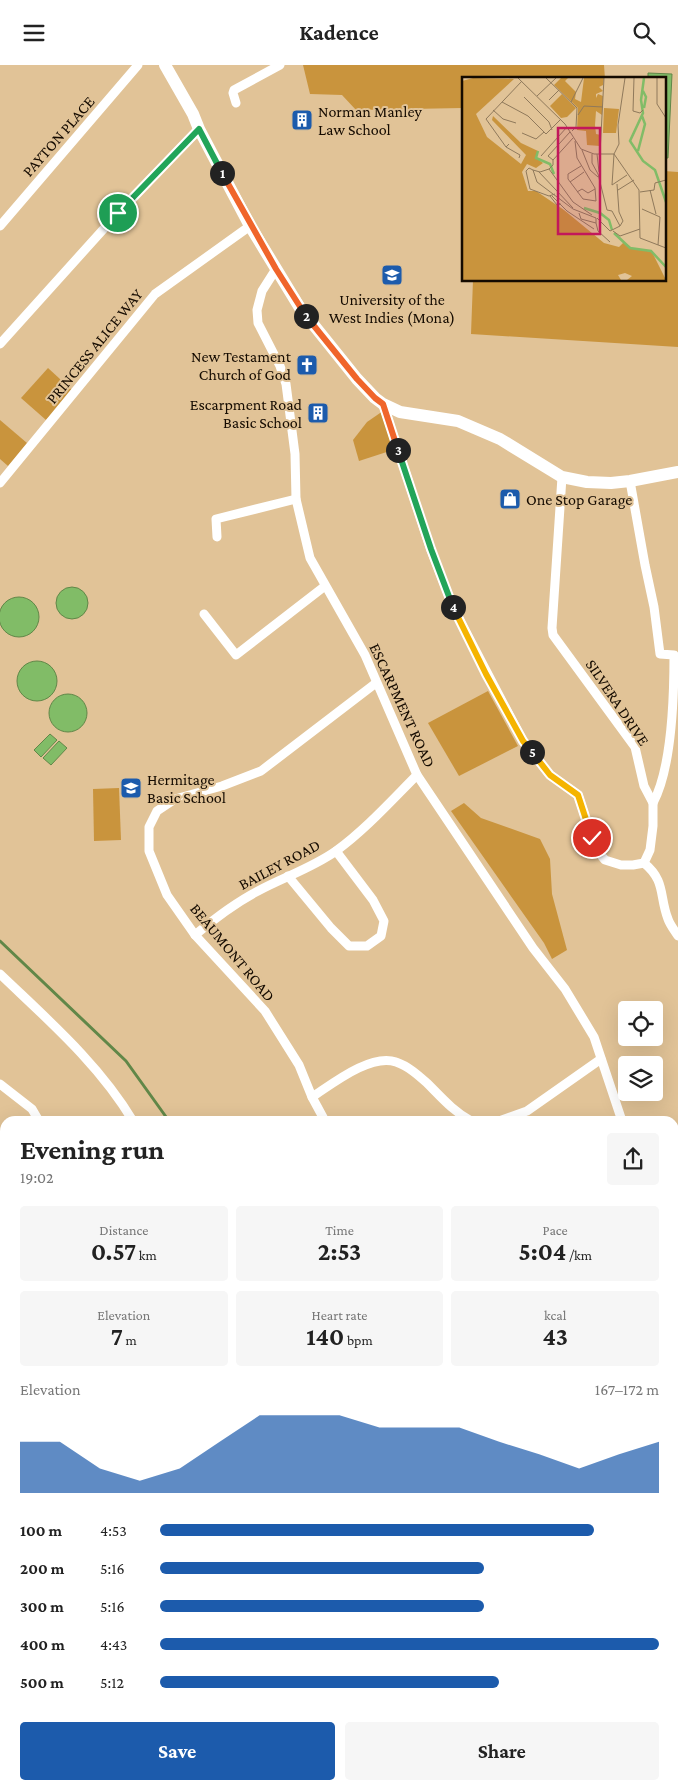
<!DOCTYPE html>
<html lang="en">
<head>
<meta charset="utf-8">
<style>
  :root { --surface:#fff; --page:#f6f6f6; --text:#222; --muted:#767676; --accent:#1c5bac }
  body { margin:0; font-family:"Crimson Pro",serif; background:var(--page); color:var(--text); height:100vh; display:flex; flex-direction:column; font-size:19px; white-space:nowrap }
  * { box-sizing:border-box; margin:0 }
  p { font-size:16px; color:var(--muted) }
  .icon { flex:none; width:28px; height:28px; fill:none; stroke:currentColor; stroke-width:2; stroke-linecap:round; stroke-linejoin:round }
  .map { position:relative; flex:1; overflow:hidden }
  .sheet { position:absolute; left:0px; top:1051px; width:679px; height:674px; display:flex; flex-direction:column; background:var(--surface); border-radius:15px 15px 0 0; box-shadow:0 5px 20px #0002 }
  .sheet>* { flex:none }
  .buttons { position:absolute; left:618px; top:936px; display:grid; gap:10px }
  .buttons a { display:grid; place-items:center; width:45px; height:45px; border-radius:5px; background:var(--surface); box-shadow:0 5px 20px #0002; font-size:25px }
  .pin { position:absolute; display:grid; place-items:center; width:42px; height:42px; color:#fff; margin:-21px; border:2px solid #fff; border-radius:50%; box-shadow:0 1px 5px #0007 }
  .km { position:absolute; width:25px; height:25px; margin:-12px; border-radius:50%; background:#222; color:#fff; font-size:14px; line-height:25px; text-align:center }
  .round { display:grid; place-items:center; flex:none; width:52px; height:52px; border-radius:5px; background:var(--page) }
  .summary { display:flex; align-items:center; justify-content:space-between; height:85px; padding:0 20px }
  h1 { font-size:28px; font-weight:700; line-height:38px }
  .stats { display:grid; grid-template-columns:repeat(3,1fr); gap:8px; height:85px; padding:5px 20px }
  .stats div { display:grid; align-content:center; border-radius:5px; background:var(--page); text-align:center }
  .stats b { font-size:25px; font-weight:700 }
  .stats small { font-size:14px; font-weight:400 }
  .stats p { font-size:14px }
  .chart { height:140px; padding:10px 20px }
  .chart p { display:flex; justify-content:space-between }
  .chart svg { width:100%; height:90px; margin-top:5px; fill:var(--accent); opacity:.7 }
  .primary-button { display:flex; gap:10px; margin-top:auto; padding:10px 20px }
  .primary-button a { flex:1; height:58px; border-radius:5px; background:var(--accent); color:#fff; font-size:20px; font-weight:700; line-height:58px; text-align:center }
  .primary-button a+a { background:var(--page); color:var(--text) }
  ul { padding:0 20px; list-style:none; font-size:16px }
  li { display:grid; grid-template-columns:80px 60px 1fr; align-items:center; height:38px }
  li i { height:12px; border-radius:6px; background:var(--accent) }
  header { display:flex; justify-content:space-between; align-items:center; height:65px; padding:0 20px; background:var(--surface); font-size:22px; font-weight:700 }
  .map>svg:first-child { display:block }
  .green { fill:#c9943d }
  .water { fill:#81bc67; stroke:#618748 }
  .lines { fill:none; stroke-linecap:round; stroke-linejoin:round }
  .stream { stroke:#618748; stroke-width:3 }
  .street { stroke:#fff; stroke-width:9 }
  .secondary { stroke:#fff; stroke-width:12 }
  .split-1-casing { stroke:#fff; stroke-width:10 }
  .split-2-casing { stroke:#fff; stroke-width:10 }
  .split-3-casing { stroke:#fff; stroke-width:10 }
  .split-4-casing { stroke:#fff; stroke-width:10 }
  .split-5-casing { stroke:#fff; stroke-width:10 }
  .split-6-casing { stroke:#fff; stroke-width:10 }
  .split-1 { stroke:#22a559; stroke-width:6 }
  .split-2 { stroke:#f0652b; stroke-width:6 }
  .split-3 { stroke:#f0652b; stroke-width:6 }
  .split-4 { stroke:#22a559; stroke-width:6 }
  .split-5 { stroke:#f5b400; stroke-width:6 }
  .split-6 { stroke:#f5b400; stroke-width:6 }
  .labels { text-anchor:middle; stroke-width:4; stroke-linejoin:round; paint-order:stroke }
  .poi-label { font-size:16px; fill:#150b00; stroke:#e1c397; text-anchor:start }
  .street-label { font-size:16px; fill:#150b00; stroke:#e1c397 }
  .inset-river { fill:none; stroke:#81bc67; stroke-width:2.5 }
  .inset-road { fill:none; stroke:#8f795b; stroke-width:1 }
  .view { fill:#c2185b; fill-opacity:0.15; stroke:#c2185b; stroke-width:2.5 }
  .inset-edge { fill:none; stroke:#150b00; stroke-width:2.5 }
</style>
</head>
<body>
<header><svg class="icon" aria-label="menu" viewBox="0 0 24 24"><path d="M4 6h16M4 12h16M4 18h16"/></svg>Kadence<svg class="icon" aria-label="search" viewBox="0 0 24 24"><circle cx="10" cy="10" r="6"/><path d="M15 15l6 6"/></svg></header>
<div class="map">
<svg width="678" height="1724" viewBox="0 0 678 1724">
  <rect width="100%" height="100%" fill="#e1c397"/>
  <g class="green">
    <polygon points="303,0 604,0 605,14 463,14 463,45 462,43 356,45 342,30 310,29"/>
    <polygon points="664,106 678,107 678,282 471,269 473,215 664,215"/>
    <polygon points="48,303 73,326 46,355 21,333"/>
    <polygon points="383,346 399,383 359,396 353,375 367,357"/>
    <polygon points="0,355 27,378 8,401 0,394"/>
    <polygon points="488,626 518,681 459,711 428,658"/>
    <polygon points="119,723 121,775 94,776 93,724"/>
    <polygon points="464,738 481,753 540,774 550,794 552,829 567,885 552,894 544,878 451,746"/>
    <polygon points="0,1301 5,1305 5,1720 584,1720 589,1724 0,1724"/>
  </g>
  <g class="water">
    <polygon points="648,8 672,9 668,93 664,93 664,14 648,14"/>
    <circle cx="72" cy="538" r="16"/>
    <circle cx="19" cy="552" r="20"/>
    <circle cx="37" cy="616" r="20"/>
    <circle cx="68" cy="648" r="19"/>
    <polygon points="50,669 57,675 41,692 34,685"/>
    <polygon points="59,676 67,683 51,700 43,693"/>
  </g>
  <g class="lines">
    <g class="stream">
      <polyline points="0,876 126,996 169,1056"/>
      <polyline points="674,1368 678,1371"/>
    </g>
    <g class="street">
      <polyline points="236,38 233,28 234,25 280,0"/>
      <polyline points="0,161 138,0"/>
      <polyline points="276,204 262,226 257,245 258,258 280,301 286,319 295,389 296,434 310,493 365,590 417,710 533,883 565,924 594,972 622,1056"/>
      <polyline points="0,279 118,148 199,64"/>
      <polyline points="383,339 431,485 453,542 523,676 550,710 578,730 592,773 600,789 605,795 621,800 633,800 644,798"/>
      <path d="M562 412 552 563 553 570 635 682 644 721 653 738V761L650 785 644 798C666 816 659 831 668 854 670 860 675 866 678 871"/>
      <path d="M630 416 645 500 654 542 660 589 674 590C674 630 672 703 653 738"/>
      <polyline points="0,418 155,229 250,161"/>
      <polyline points="217,472 216,454 296,434"/>
      <polyline points="204,549 236,590 325,521"/>
      <polyline points="288,811 331,863 349,881 367,881 381,871 384,856 373,835 336,786"/>
      <path d="M195 870C214 854 235 838 258 826 284 812 312 803 336 786 366 764 391 736 417 710"/>
      <path d="M0 909C48 955 99 999 133 1056"/>
      <polyline points="0,1019 32,1044 39,1056"/>
      <path d="M312 1032C332 1019 371 988 396 997 408 1001 418 1010 427 1018 442 1033 453 1046 471 1056"/>
      <polyline points="325,1056 312,1032 299,1000 265,946 195,870 167,830 149,786 149,762 157,746 175,734 222,721 261,706 376,618"/>
      <polyline points="499,1056 527,1046 601,994"/>
      <polyline points="0,1094 5,1097"/>
      <polyline points="0,1177 5,1181"/>
      <polyline points="0,1253 5,1256"/>
      <polyline points="674,1485 678,1487"/>
      <polyline points="674,1692 678,1694"/>
    </g>
    <polyline class="secondary" points="165,0 193,49 199,64 250,161 300,243 357,314 375,333 383,339 400,347 458,356 500,374 562,412 587,417 611,418 630,416 678,407"/>
  </g>
  <g class="lines">
    <g class="split-1-casing">
      <polyline id="split-1" points="118,148 199,64 222,108"/>
    </g>
    <g class="split-2-casing">
      <polyline id="split-2" points="222,108 276,204 306,251"/>
    </g>
    <g class="split-3-casing">
      <polyline id="split-3" points="306,251 357,314 375,333 383,339 398,385"/>
    </g>
    <g class="split-4-casing">
      <polyline id="split-4" points="398,385 431,484 453,542"/>
    </g>
    <g class="split-5-casing">
      <polyline id="split-5" points="453,542 486,609 523,676 532,687"/>
    </g>
    <g class="split-6-casing">
      <polyline id="split-6" points="532,687 550,710 578,730 592,773"/>
    </g>
    <use href="#split-1" class="split-1"/>
    <use href="#split-2" class="split-2"/>
    <use href="#split-3" class="split-3"/>
    <use href="#split-4" class="split-4"/>
    <use href="#split-5" class="split-5"/>
    <use href="#split-6" class="split-6"/>
  </g>
  <defs>
    <g id="building-square" transform="scale(1.125)"><rect x="-9" y="-9" width="18" height="18" rx="4" fill="#1c5bac" stroke="#e1c397"/><path d="M-4-6H4V6H1V3H-1V6H-4ZM-2.5-4.3h1.7v1.8h-1.7ZM.8-4.3h1.7v1.8H.8ZM-2.5-1h1.7V.8h-1.7ZM.8-1h1.7V.8H.8Z" fill="#fff"/></g>
    <g id="university-square" transform="scale(1.125)"><rect x="-9" y="-9" width="18" height="18" rx="4" fill="#1c5bac" stroke="#e1c397"/><path d="M0-5L7-2L0 1L-7-2ZM-4 1L0 2.5L4 1V4Q0 6-4 4Z" fill="#fff"/></g>
    <g id="church-square" transform="scale(1.125)"><rect x="-9" y="-9" width="18" height="18" rx="4" fill="#1c5bac" stroke="#e1c397"/><path d="M-1.2-6h2.4v3.5h3.3v2.4h-3.3V6h-2.4V-.1h-3.3v-2.4h3.3Z" fill="#fff"/></g>
    <g id="shop-square" transform="scale(1.125)"><rect x="-9" y="-9" width="18" height="18" rx="4" fill="#1c5bac" stroke="#e1c397"/><path d="M-5-2.5h2.3a2.7 3.5 0 0 1 5.4 0H5L5.5 6h-11ZM-1.5-2.5h3a1.5 2.3 0 0 0-3 0Z" fill="#fff"/></g>
    <g id="school-square" transform="scale(1.125)"><rect x="-9" y="-9" width="18" height="18" rx="4" fill="#1c5bac" stroke="#e1c397"/><path d="M0-5L7-2L0 1L-7-2ZM-4 1L0 2.5L4 1V4Q0 6-4 4Z" fill="#fff"/></g>
  </defs>
  <g fill-rule="evenodd">
    <use href="#building-square" x="302" y="55"/>
    <use href="#university-square" x="392" y="210"/>
    <use href="#church-square" x="307" y="300"/>
    <use href="#building-square" x="318" y="348"/>
    <use href="#shop-square" x="510" y="434"/>
    <use href="#school-square" x="131" y="723"/>
  </g>
  <g class="labels">
    <g class="poi-label">
      <text x="318" y="52">Norman Manley<tspan x="318" dy="18">Law School</tspan></text>
      <text x="392" y="240" text-anchor="middle">University of the<tspan x="392" dy="18">West Indies (Mona)</tspan></text>
      <text x="291" y="297" text-anchor="end">New Testament<tspan x="291" dy="18">Church of God</tspan></text>
      <text x="302" y="345" text-anchor="end">Escarpment Road<tspan x="302" dy="18">Basic School</tspan></text>
      <text x="526" y="440">One Stop Garage</text>
      <text x="147" y="720">Hermitage<tspan x="147" dy="18">Basic School</tspan></text>
    </g>
    <g class="street-label">
      <text transform="translate(58 71) rotate(-49)" y="6">PAYTON PLACE</text>
      <text transform="translate(94 281) rotate(-51)" y="6">PRINCESS ALICE WAY</text>
      <text transform="translate(618 637) rotate(56)" y="6">SILVERA DRIVE</text>
      <text transform="translate(403 640) rotate(65)" y="6">ESCARPMENT ROAD</text>
      <text transform="translate(279 799) rotate(-28)" y="6">BAILEY ROAD</text>
      <text transform="translate(233 887) rotate(50)" y="6">BEAUMONT ROAD</text>
    </g>
  </g>
  <g transform="translate(462 12)">
    <rect width="204" height="204" fill="#e1c397"/>
    <path d="M11 1 52 2 14 37 25 60 59 87 64 78 30 43 31 39 59 66 76 74 74 81 81 86 74 91 65 87 60 95 66 114H74L102 133 142 166 157 170 162 165 170 171 190 175 204 203H165L170 199 163 196 156 198 159 203H0V4ZM99 1H106L103 4 114 15 113 22 119 25 122 1H142L141 8 137 10 141 14 134 17V21L136 17 141 19 140 38 134 34 133 48 134 57 139 58 138 69 125 68 124 54 115 53 116 31 92 8ZM100 17 114 31 105 40 99 41 88 29ZM142 31 157 32 154 56H141Z" fill="#c9943d"/>
    <path class="inset-river" d="M182 1 179 23 181 36 168 64 181 84 193 93 204 125M181 14 184 20 182 31M76 74 74 81 88 87 92 97M176 74 183 47 180 39M122 131 138 136 147 143 150 153M152 156 168 171 189 174 204 190"/>
    <path class="inset-road" d="M56 1 103 47 119 72 132 77H152M84 1 115 31 114 50 110 54M172 1 171 34 178 36 181 33M195 1V27L204 41M92 18 87 23 97 13M75 19 94 1M62 20 87 45 90 53M40 25 66 39 84 57 99 42M109 25 121 1M31 33 41 42 54 46M116 38 122 29 141 30M60 56 74 62 82 55M113 64 115 81 133 111 134 124 121 122 106 102V97L119 89M47 67 44 70 24 42 60 4M44 70 58 78 57 81M120 73 128 93 136 100M138 76 142 1M130 77V86L136 97 145 133 150 134 158 149M135 77 137 95M152 77 177 113 178 161 204 171M152 77 157 67 156 48 163 1M152 77 150 108 165 98M79 79 105 50M91 83V88L87 92 78 95 71 93 75 105 111 132 134 141M91 83 86 79 108 55M91 83 111 61M87 92 111 125 130 138M71 93 67 91 64 94 68 112 87 119 93 117M77 95 111 131M108 105 122 95M155 107 157 135 161 144 158 149M156 113 172 103M188 113 194 137M115 115 120 112 126 116 133 112M178 115 192 113 193 106 204 103M88 119 95 128 99 127M90 119 105 134 132 152M180 132 198 140 196 168M117 136 119 142 134 146V141M135 141 148 154 158 149M134 146 136 154 148 165M151 154 158 159 178 152"/>
    <path class="view" d="M96 51H138V157H96Z"/>
    <rect width="204" height="204" class="inset-edge"/>
  </g>
</svg>
<div class="buttons">
<a><svg class="icon" aria-label="locate" viewBox="0 0 24 24"><circle cx="12" cy="12" r="6"/><path d="M12 2v4M12 18v4M2 12h4M18 12h4"/></svg></a>
<a><svg class="icon" aria-label="layers" viewBox="0 0 24 24"><path d="M12 4l9 5-9 5-9-5zM3 14l9 5 9-5"/></svg></a>
</div>
<div class="pin" style="left:118px;top:148px;background:#1e9e55"><svg class="icon" aria-label="arrive" viewBox="0 0 24 24"><path d="M6 21V4h12l-3 4 3 4H6"/></svg></div>
<div class="pin" style="left:592px;top:773px;background:#d93025"><svg class="icon" aria-label="check" viewBox="0 0 24 24"><path d="M5 12l5 5 9-10"/></svg></div>
<b class="km" style="left:222px;top:108px">1</b>
<b class="km" style="left:306px;top:251px">2</b>
<b class="km" style="left:398px;top:385px">3</b>
<b class="km" style="left:453px;top:542px">4</b>
<b class="km" style="left:532px;top:687px">5</b>
<section class="sheet">
<div class="summary"><div><h1>Evening run</h1><p>19:02</p></div><a class="round"><svg class="icon" aria-label="share" viewBox="0 0 24 24"><path d="M12 15V3M7 8l5-5 5 5M5 13v7h14v-7"/></svg></a></div>
<div class="stats">
<div><p>Distance</p><b>0.57<small> km</small></b></div>
<div><p>Time</p><b>2:53</b></div>
<div><p>Pace</p><b>5:04<small> /km</small></b></div>
</div>
<div class="stats">
<div><p>Elevation</p><b>7<small> m</small></b></div>
<div><p>Heart rate</p><b>140<small> bpm</small></b></div>
<div><p>kcal</p><b>43</b></div>
</div>
<div class="chart"><p><span>Elevation</span>167–172 m</p>
<svg viewBox="0 0 160 44" preserveAspectRatio="none"><path d="M0 44V19L10 19L20 32L30 38L40 32L50 19L60 6L70 6L80 6L90 12L100 12L110 12L120 19L130 25L140 32L150 25L160 19V44z"/></svg>
</div>
<ul>
<li><b>100 m</b>4:53<i style="width:87%"></i></li>
<li><b>200 m</b>5:16<i style="width:65%"></i></li>
<li><b>300 m</b>5:16<i style="width:65%"></i></li>
<li><b>400 m</b>4:43<i style="width:100%"></i></li>
<li><b>500 m</b>5:12<i style="width:68%"></i></li>
</ul>
<div class="primary-button"><a>Save</a><a>Share</a></div>
</section>
</div>
</body>
</html>
